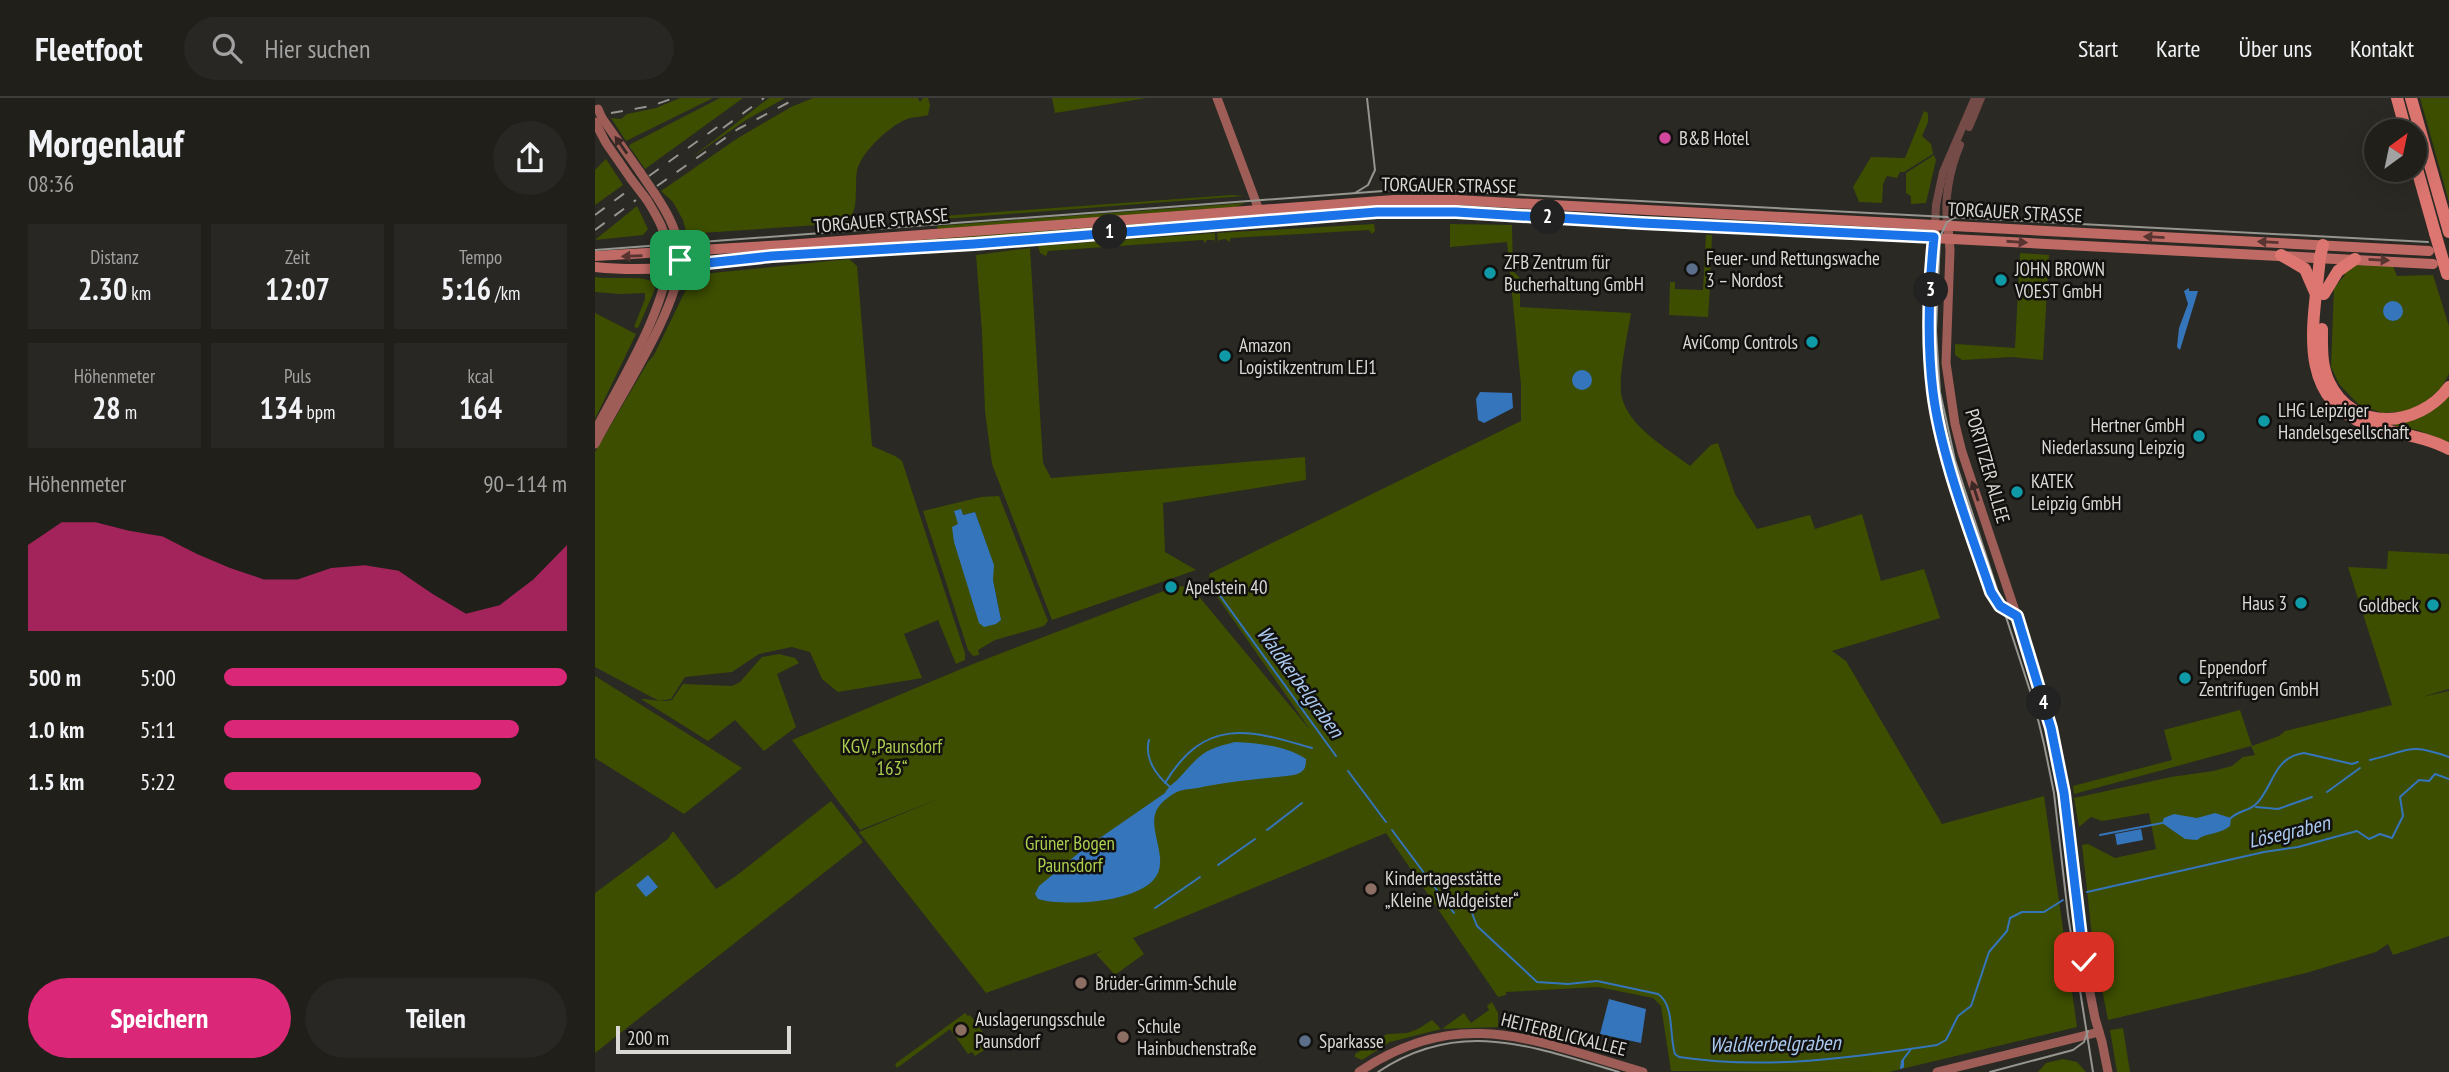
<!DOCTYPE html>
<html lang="de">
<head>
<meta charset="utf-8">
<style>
  :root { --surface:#201f1a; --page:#282723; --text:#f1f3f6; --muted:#a2a2a2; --line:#3d3d39; --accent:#db2777 }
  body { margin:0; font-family:"PT Sans Narrow",sans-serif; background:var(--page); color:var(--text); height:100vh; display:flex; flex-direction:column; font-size:26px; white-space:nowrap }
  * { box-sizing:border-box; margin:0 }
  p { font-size:23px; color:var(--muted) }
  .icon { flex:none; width:38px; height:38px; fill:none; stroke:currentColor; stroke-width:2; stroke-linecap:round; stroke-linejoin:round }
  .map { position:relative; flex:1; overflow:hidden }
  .side { display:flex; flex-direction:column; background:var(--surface); width:595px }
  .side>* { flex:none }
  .needle { width:46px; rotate:33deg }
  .fabs { position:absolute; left:1769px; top:21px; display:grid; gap:14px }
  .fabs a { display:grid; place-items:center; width:63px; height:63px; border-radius:50%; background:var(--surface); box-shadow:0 7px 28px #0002,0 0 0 2px var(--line); font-size:35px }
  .scale { position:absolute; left:21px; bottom:18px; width:175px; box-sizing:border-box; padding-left:7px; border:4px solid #dad9d5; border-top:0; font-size:19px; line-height:24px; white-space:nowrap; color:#dad9d5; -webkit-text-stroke:5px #12110f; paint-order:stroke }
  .pin { position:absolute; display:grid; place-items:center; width:60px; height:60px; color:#fff; margin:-30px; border-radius:14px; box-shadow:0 4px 10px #0006 }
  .km { position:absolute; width:35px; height:35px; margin:-18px; border-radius:50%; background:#222; color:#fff; font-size:19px; line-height:35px; text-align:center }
  .round { display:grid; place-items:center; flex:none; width:74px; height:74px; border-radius:37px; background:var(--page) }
  .head { display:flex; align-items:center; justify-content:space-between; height:119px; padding:0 28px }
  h1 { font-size:38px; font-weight:700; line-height:52px }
  .metrics { display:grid; grid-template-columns:repeat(3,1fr); gap:10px; height:119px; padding:7px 28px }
  .metrics div { display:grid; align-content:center; border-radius:0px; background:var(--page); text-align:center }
  .metrics b { font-size:30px; font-weight:700 }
  .metrics small { font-size:19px; font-weight:400 }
  .metrics p { font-size:19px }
  .chart { height:196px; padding:14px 28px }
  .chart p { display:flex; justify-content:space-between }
  .chart svg { width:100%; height:126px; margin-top:7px; fill:var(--accent); opacity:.7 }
  .button { display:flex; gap:14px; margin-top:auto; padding:14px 28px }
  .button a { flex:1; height:80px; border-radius:42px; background:var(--accent); color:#fff; font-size:28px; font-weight:700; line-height:80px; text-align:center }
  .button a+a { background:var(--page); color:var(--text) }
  ul { padding:0 28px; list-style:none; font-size:23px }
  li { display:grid; grid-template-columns:112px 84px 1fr; align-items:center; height:52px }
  li i { height:18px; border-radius:9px; background:var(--accent) }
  header { display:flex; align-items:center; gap:42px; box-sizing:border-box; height:98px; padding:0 35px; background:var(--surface); border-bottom:2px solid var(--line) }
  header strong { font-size:33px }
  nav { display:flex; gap:38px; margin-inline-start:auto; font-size:24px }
  .search { width:490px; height:63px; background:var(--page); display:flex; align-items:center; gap:18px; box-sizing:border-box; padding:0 24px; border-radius:38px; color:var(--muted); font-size:26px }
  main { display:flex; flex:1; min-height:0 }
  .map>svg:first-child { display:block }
  .green { fill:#3d4e00; fill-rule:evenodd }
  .water { fill:#3575bc }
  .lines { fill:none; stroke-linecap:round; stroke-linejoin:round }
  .stream { stroke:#3575bc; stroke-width:2 }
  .tertiary { stroke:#754b48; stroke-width:8 }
  .secondary { stroke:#9f5d58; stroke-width:9 }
  .primary { stroke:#c06a65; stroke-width:10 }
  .motorway { stroke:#dd7670; stroke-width:12 }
  .tram { stroke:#969590; stroke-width:2 }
  .rail { stroke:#969590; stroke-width:2; stroke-dasharray:12 12; stroke-linecap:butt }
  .secondary-bridge { stroke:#9f5d58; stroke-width:9 }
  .motorway-bridge { stroke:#dd7670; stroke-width:12 }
  .oneway { fill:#3c2825 }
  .oneway2 { fill:#583531 }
  .route-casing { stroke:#fff; stroke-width:14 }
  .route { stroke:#1a73e8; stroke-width:9 }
  .hotel-dot { fill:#d1479c; stroke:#12110f; stroke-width:2.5 }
  .service-dot { fill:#5c6f8a; stroke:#12110f; stroke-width:2.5 }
  .culture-dot { fill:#0f9aa8; stroke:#12110f; stroke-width:2.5 }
  .education-dot { fill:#8d6e63; stroke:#12110f; stroke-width:2.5 }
  .labels { text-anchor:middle; stroke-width:5; stroke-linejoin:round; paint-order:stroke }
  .poi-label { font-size:19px; fill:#dad9d5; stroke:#12110f; text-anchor:start }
  .street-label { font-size:19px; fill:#dad9d5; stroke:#12110f }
  .park-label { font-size:19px; fill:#accf4f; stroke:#12110f }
  .water-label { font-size:21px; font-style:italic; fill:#aac9ef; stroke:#12110f }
</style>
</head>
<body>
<header>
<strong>Fleetfoot</strong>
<div class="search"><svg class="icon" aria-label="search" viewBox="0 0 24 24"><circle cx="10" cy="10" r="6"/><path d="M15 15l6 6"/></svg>Hier suchen</div>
<nav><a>Start</a><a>Karte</a><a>Über uns</a><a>Kontakt</a></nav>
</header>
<main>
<section class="side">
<div class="head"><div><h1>Morgenlauf</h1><p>08:36</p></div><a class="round"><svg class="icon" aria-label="share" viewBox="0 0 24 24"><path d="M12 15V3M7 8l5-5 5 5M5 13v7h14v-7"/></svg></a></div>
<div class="metrics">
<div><p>Distanz</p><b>2.30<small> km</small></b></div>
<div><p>Zeit</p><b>12:07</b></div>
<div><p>Tempo</p><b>5:16<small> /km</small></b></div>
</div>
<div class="metrics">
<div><p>Höhenmeter</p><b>28<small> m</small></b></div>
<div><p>Puls</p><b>134<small> bpm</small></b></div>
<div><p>kcal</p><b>164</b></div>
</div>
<div class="chart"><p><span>Höhenmeter</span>90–114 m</p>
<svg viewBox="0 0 160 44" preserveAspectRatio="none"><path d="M0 44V14L10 6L20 6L30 9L40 11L50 17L60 22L70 26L80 26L90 22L100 21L110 23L120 31L130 38L140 35L150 26L160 14V44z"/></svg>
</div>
<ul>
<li><b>500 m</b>5:00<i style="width:100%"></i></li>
<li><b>1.0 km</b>5:11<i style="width:86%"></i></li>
<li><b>1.5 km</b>5:22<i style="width:75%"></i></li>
</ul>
<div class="button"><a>Speichern</a><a>Teilen</a></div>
</section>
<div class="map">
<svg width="1854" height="974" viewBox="0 0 1854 974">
  <rect width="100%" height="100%" fill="#2a2923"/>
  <g class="green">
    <polygon points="85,0 118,0 31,43 16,20 26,21 32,16 61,10"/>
    <polygon points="125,0 148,0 50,71 34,48 36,46"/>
    <polygon points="174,0 190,0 151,22 96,60"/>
    <path d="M218 0H323L325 4 328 0H333L335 7 333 17C326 19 318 19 315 20 297 25 265 55 262 73 259 90 265 111 252 125L106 135 91 133 88 122 78 104 66 93 143 40 196 9Z"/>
    <polygon points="457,0 552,0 460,15"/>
    <polygon points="1825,0 1854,0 1854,104"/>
    <polygon points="1329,13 1333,15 1333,24 1327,38 1336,46 1338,56 1309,74 1305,74 1302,80 1292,78 1288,86 1287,105 1264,104 1258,89 1276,59 1310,60"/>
    <polygon points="1339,57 1341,62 1331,105 1316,106 1316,98 1311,95 1311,75"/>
    <polygon points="11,61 28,87 0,107 0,72"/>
    <polygon points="637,97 649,98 335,122 335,119"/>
    <polygon points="651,105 640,109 343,131 342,128"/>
    <polygon points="42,108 53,131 48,137 0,142"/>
    <polygon points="654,117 572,127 286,147 286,145"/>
    <polygon points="779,126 780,133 777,136 774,132 636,140 634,144 631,141 624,142 623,144 622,135"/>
    <path d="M855 126 917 127 918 173 925 180V209L1036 215C1033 236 1022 281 1027 300 1035 330 1072 350 1095 368L1116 347 1123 345 1140 396 1162 431 1215 417 1220 431 1267 416 1286 483 1329 471 1345 520 1237 553 1251 563 1347 726 1449 698 1482 929 1294 974 1076 973 1066 908 1058 900 1003 889 911 894V897L903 899 791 735 538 840 549 856 520 877 501 856 509 852 391 895 264 734 343 701 265 732 197 642 378 566 582 488 596 489 716 633 616 490 614 476 926 323V287L912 144 855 149Z"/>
    <polygon points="620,135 620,144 619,142 612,142 610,145 608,142 453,153 451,158 445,155 443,148"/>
    <polygon points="1111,137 1117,137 1115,184 1111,184 1110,188 1115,189 1113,219 1074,217 1075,184 1080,184 1080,191 1108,192"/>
    <polygon points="435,150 448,365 456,380 710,359 711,382 568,405 570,454 601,472 457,522 397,366 390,313 387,234 381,157"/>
    <polygon points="1425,155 1454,157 1448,262 1417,259 1367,262 1360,257 1360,246 1420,250"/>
    <polygon points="254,161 262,168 277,348 300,358 307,363 370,555 370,562 361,566 343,522 309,536 327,580 243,594 227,581 215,554 197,549 164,556 137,574 90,579 76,601 64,603 0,569 0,354 53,264 59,257 98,177"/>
    <polygon points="1771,166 1798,168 1802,178 1838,177 1854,228 1854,276 1846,290 1830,304 1813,313 1788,315 1764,307 1744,286 1736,269 1739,190 1750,177 1747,173 1760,167"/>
    <path d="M0 179C15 182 48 177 58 184L60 191 43 230 39 229 50 201V195L25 196 0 194Z"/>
    <polygon points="0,215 41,236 0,321"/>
    <path d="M1854 298V344L1822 332 1800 328V326C1823 323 1838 315 1854 298Z"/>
    <path d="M404 398 453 523 449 528 400 542 383 552 384 557 378 558 373 552 328 413 386 399ZM359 414 368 417 380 414 398 467V482L406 522Z"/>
    <polygon points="1793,453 1854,456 1854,591 1827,599 1854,593 1854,838 1798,857 1793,846 1781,854 1711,875 1513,922 1497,838 1487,747 1493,746 1520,760 1561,751 1554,715 1507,723 1496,719 1484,729 1479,700 1576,679 1618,673 1637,668 1648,659 1660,657 1656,648 1479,696 1478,688 1577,662 1569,632 1645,612 1657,648 1684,638 1690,633 1797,607 1753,469 1792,471"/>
    <path d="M184 556 200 560 204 565 182 576 201 629 169 653 140 622 113 643 46 601C59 601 64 605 77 602L88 586 137 588 145 584 167 559Z"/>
    <polygon points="0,578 147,670 89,716 0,660"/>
    <polygon points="236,703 268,744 0,955 0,795 73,741 78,733 121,791 141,778"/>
    <polygon points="897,904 903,915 903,929 847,931 869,915 876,925 894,912 892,908"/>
    <polygon points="370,915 373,918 375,917 397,947 380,958 377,954 373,956 355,931 302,970 300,966"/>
    <polygon points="837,922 846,931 795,944 767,962 760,959 760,956 792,936 812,935 823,931"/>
    <polygon points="1528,930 1535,974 1522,974 1515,932"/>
    <polygon points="1468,961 1482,964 1491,974 1443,974 1451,965"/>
  </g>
  <g class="water">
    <polygon points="1594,190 1594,193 1603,193 1585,252 1582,249 1584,230 1593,206 1589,193"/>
    <circle cx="1798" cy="213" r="10"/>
    <circle cx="987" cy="282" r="10"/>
    <polygon points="885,294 917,295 918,310 889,325 883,322 881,301"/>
    <polygon points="366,411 368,417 380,414 399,467 398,482 406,522 401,526 389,529 384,525 359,444 357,429 363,426 359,413"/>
    <path d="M640 644C664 645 691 648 711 661 711 671 709 674 699 677 667 681 634 683 603 690 596 691 588 691 582 694 577 696 568 703 565 707 549 725 572 753 563 775 550 805 470 809 443 801L440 796 444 788 486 753 570 695C574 687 580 685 585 679 607 655 608 652 640 644Z"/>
    <path d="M1620 715 1636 720 1635 728C1625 737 1611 734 1602 742L1590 741 1567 725 1569 720 1579 716 1602 720Z"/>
    <polygon points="1546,731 1548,742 1522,747 1520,736"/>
    <polygon points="53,777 63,789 51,799 41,787"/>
    <polygon points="1014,901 1051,911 1046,945 1005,936"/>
  </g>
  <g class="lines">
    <g class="stream">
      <polyline points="621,492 741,658"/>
      <path d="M554 642C549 660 561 677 574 688"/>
      <path d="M1775 662C1815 653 1812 644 1854 659"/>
      <polyline points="753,673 791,724"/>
      <path d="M570 685C610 619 653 631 717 650"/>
      <polyline points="1732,694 1765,670"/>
      <polyline points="1661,709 1683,711 1717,699"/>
      <path d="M1636 720C1643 713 1653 713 1660 707 1678 692 1677 659 1709 655L1757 666 1763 664"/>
      <polyline points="672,732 707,705"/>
      <polyline points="797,732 859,815"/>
      <polyline points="1505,737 1567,725"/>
      <polyline points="623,767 660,741"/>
      <polyline points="1492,794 1669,754 1703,749 1762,733 1774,741 1785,736 1797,740 1808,718 1805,699 1824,682 1834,683 1840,676 1854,681"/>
      <polyline points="560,810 605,779"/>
      <path d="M875 810 882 828 942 884 973 886 1002 883 1063 896C1080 907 1074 939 1080 956L1084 959C1171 972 1256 960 1342 947L1351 942 1363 918 1376 908 1394 854 1412 833 1415 820 1427 814H1449L1468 802"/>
      <polyline points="1308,969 1308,963"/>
      <polyline points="1306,970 1307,963 1316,951"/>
    </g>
    <g class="tertiary">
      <polyline points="1374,29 1386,0"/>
      <polyline points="1340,128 1341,107 1348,74 1380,0"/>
      <path d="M1353 129C1348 103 1355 71 1365 47"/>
    </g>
    <g class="secondary">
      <polyline points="622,0 668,123"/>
      <polyline points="7,20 45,74"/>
      <polyline points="0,24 11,45 36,81"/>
      <polyline points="1340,128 1335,239 1338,294 1352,354 1399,502 1405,508 1422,518"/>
      <polyline points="1353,129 1355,152 1351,265 1360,326 1367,354 1420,513 1456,630 1476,743 1489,864 1500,920 1507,944 1513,974"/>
      <path d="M0 333C22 290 76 203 73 156 72 135 63 120 52 102"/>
      <path d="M0 346C23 301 85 209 85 161 84 136 74 117 60 96"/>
      <path d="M764 974C866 905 942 944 1048 974"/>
      <polyline points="1342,974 1504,934"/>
    </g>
    <g class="primary">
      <polyline points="0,158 191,147 799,102 861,102 1834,153"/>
      <path d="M0 169C82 178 166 156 248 152 420 143 593 130 765 115 859 110 953 119 1047 125L1838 166"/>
    </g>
    <g class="motorway">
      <polyline points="1802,0 1811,33"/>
      <polyline points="1816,0 1854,134"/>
      <polyline points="1820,64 1840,135"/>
      <path d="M1728 147 1725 159C1720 219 1698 298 1771 326 1798 336 1828 337 1854 351"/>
      <polyline points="1686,157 1710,171 1720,194"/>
      <polyline points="1729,196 1743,173 1760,161"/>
      <path d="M1727 231C1727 250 1726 267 1734 284 1758 335 1824 330 1854 289"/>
    </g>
    <g class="tram">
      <polyline points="760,95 773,87 780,72 772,0"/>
      <polyline points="1361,119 1352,124 1345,139 1341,233 1345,294 1360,362 1439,605 1449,646 1459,695 1473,817 1498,974"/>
      <polyline points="0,152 815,91 1833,144"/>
      <path d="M783 974C865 919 938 949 1024 974"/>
      <polyline points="1395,974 1478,952 1489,944 1493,933"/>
    </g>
    <g class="rail">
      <polyline points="16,15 56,8 79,0"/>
      <polyline points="128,30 169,0"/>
      <polyline points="54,78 132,22"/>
      <polyline points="62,88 143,31 202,0"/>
      <polyline points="0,117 34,92"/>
      <polyline points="0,132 41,102"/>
    </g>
    <g class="secondary-bridge">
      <polyline points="3,11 7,20"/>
      <polyline points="45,74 60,96"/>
      <polyline points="36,81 52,102"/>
    </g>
    <polyline class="motorway-bridge" points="1840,135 1852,176"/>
  </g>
  <defs><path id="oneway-solid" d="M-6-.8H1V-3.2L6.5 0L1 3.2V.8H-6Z" transform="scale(1.75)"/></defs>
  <g class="oneway">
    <use href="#oneway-solid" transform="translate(26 47) rotate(-125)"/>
    <use href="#oneway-solid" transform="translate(1380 393) rotate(-108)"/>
  </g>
  <g class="oneway2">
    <use href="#oneway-solid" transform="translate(1559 139) rotate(-177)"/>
    <use href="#oneway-solid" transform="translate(1422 144) rotate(4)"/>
    <use href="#oneway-solid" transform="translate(1673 144) rotate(-177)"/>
    <use href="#oneway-solid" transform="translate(37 158) rotate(178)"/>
    <use href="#oneway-solid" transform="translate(1784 162) rotate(3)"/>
  </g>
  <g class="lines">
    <g class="route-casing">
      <path id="route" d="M85 162 84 168 177 158 379 146 782 114H861L1047 125 1339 139C1334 188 1332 245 1338 294 1346 358 1375 432 1396 494L1405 508 1422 518 1456 630 1469 695 1489 864"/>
    </g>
    <use href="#route" class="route"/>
  </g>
  <circle class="hotel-dot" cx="1070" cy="40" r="7"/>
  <g class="service-dot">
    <circle cx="1097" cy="171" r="7"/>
    <circle cx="710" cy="943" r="7"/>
  </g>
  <g class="culture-dot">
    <circle cx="895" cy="175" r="7"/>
    <circle cx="1406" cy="182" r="7"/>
    <circle cx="1217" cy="244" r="7"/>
    <circle cx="630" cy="258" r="7"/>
    <circle cx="1669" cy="323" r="7"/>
    <circle cx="1604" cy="338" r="7"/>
    <circle cx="1422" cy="394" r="7"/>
    <circle cx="576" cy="489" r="7"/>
    <circle cx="1706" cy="505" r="7"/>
    <circle cx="1838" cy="507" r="7"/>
    <circle cx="1590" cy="580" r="7"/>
  </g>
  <g class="education-dot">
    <circle cx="776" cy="791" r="7"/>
    <circle cx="486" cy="885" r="7"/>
    <circle cx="366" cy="932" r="7"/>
    <circle cx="528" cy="939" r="7"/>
  </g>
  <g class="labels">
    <g class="poi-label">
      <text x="1084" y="47">B&amp;B Hotel</text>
      <text x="1111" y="167">Feuer- und Rettungswache<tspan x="1111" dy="22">3 – Nordost</tspan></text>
      <text x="909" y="171">ZFB Zentrum für<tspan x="909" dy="22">Bucherhaltung GmbH</tspan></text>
      <text x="1420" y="178">JOHN BROWN<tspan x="1420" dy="22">VOEST GmbH</tspan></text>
      <text x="1203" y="251" text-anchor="end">AviComp Controls</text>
      <text x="644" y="254">Amazon<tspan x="644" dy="22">Logistikzentrum LEJ1</tspan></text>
      <text x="1683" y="319">LHG Leipziger<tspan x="1683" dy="22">Handelsgesellschaft</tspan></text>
      <text x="1590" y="334" text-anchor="end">Hertner GmbH<tspan x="1590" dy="22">Niederlassung Leipzig</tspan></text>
      <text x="1436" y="390">KATEK<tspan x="1436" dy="22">Leipzig GmbH</tspan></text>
      <text x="590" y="496">Apelstein 40</text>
      <text x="1692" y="512" text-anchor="end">Haus 3</text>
      <text x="1824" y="514" text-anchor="end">Goldbeck</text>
      <text x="1604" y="576">Eppendorf<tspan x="1604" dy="22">Zentrifugen GmbH</tspan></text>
      <text x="790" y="787">Kindertagesstätte<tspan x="790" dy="22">„Kleine Waldgeister“</tspan></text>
      <text x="500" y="892">Brüder-Grimm-Schule</text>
      <text x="380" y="928">Auslagerungsschule<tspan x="380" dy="22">Paunsdorf</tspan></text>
      <text x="542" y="935">Schule<tspan x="542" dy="22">Hainbuchenstraße</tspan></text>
      <text x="724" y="950">Sparkasse</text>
    </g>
    <g class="street-label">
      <text transform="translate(854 87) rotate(1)" y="7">TORGAUER STRASSE</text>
      <text transform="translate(1420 114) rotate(3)" y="7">TORGAUER STRASSE</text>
      <text transform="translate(286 122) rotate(-5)" y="7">TORGAUER STRASSE</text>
      <text transform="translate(1393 368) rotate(74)" y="7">PORTITZER ALLEE</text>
      <text transform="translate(969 936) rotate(14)" y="7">HEITERBLICKALLEE</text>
    </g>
    <g class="park-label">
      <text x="297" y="655">KGV „Paunsdorf<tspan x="297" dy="22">163“</tspan></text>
      <text x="475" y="752">Grüner Bogen<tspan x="475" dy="22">Paunsdorf</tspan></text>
    </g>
    <g class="water-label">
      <text transform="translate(705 584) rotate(54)" y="7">Waldkerbelgraben</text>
      <text transform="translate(1694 734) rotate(-13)" y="7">Lösegraben</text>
      <text transform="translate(1180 946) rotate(-1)" y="7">Waldkerbelgraben</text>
    </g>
  </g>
</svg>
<div class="fabs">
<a><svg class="needle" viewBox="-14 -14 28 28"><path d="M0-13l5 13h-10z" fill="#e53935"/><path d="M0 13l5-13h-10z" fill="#a2a2a2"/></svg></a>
</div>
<div class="scale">200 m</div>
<div class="pin" style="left:85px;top:162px;background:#1e9e55"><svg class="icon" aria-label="arrive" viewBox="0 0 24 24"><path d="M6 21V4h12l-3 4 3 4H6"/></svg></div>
<div class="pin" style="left:1489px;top:864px;background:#d93025"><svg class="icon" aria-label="check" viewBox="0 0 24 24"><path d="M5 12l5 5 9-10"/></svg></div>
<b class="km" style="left:515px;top:134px">1</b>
<b class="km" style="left:953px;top:119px">2</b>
<b class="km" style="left:1336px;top:192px">3</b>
<b class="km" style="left:1449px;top:605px">4</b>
</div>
</main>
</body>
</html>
